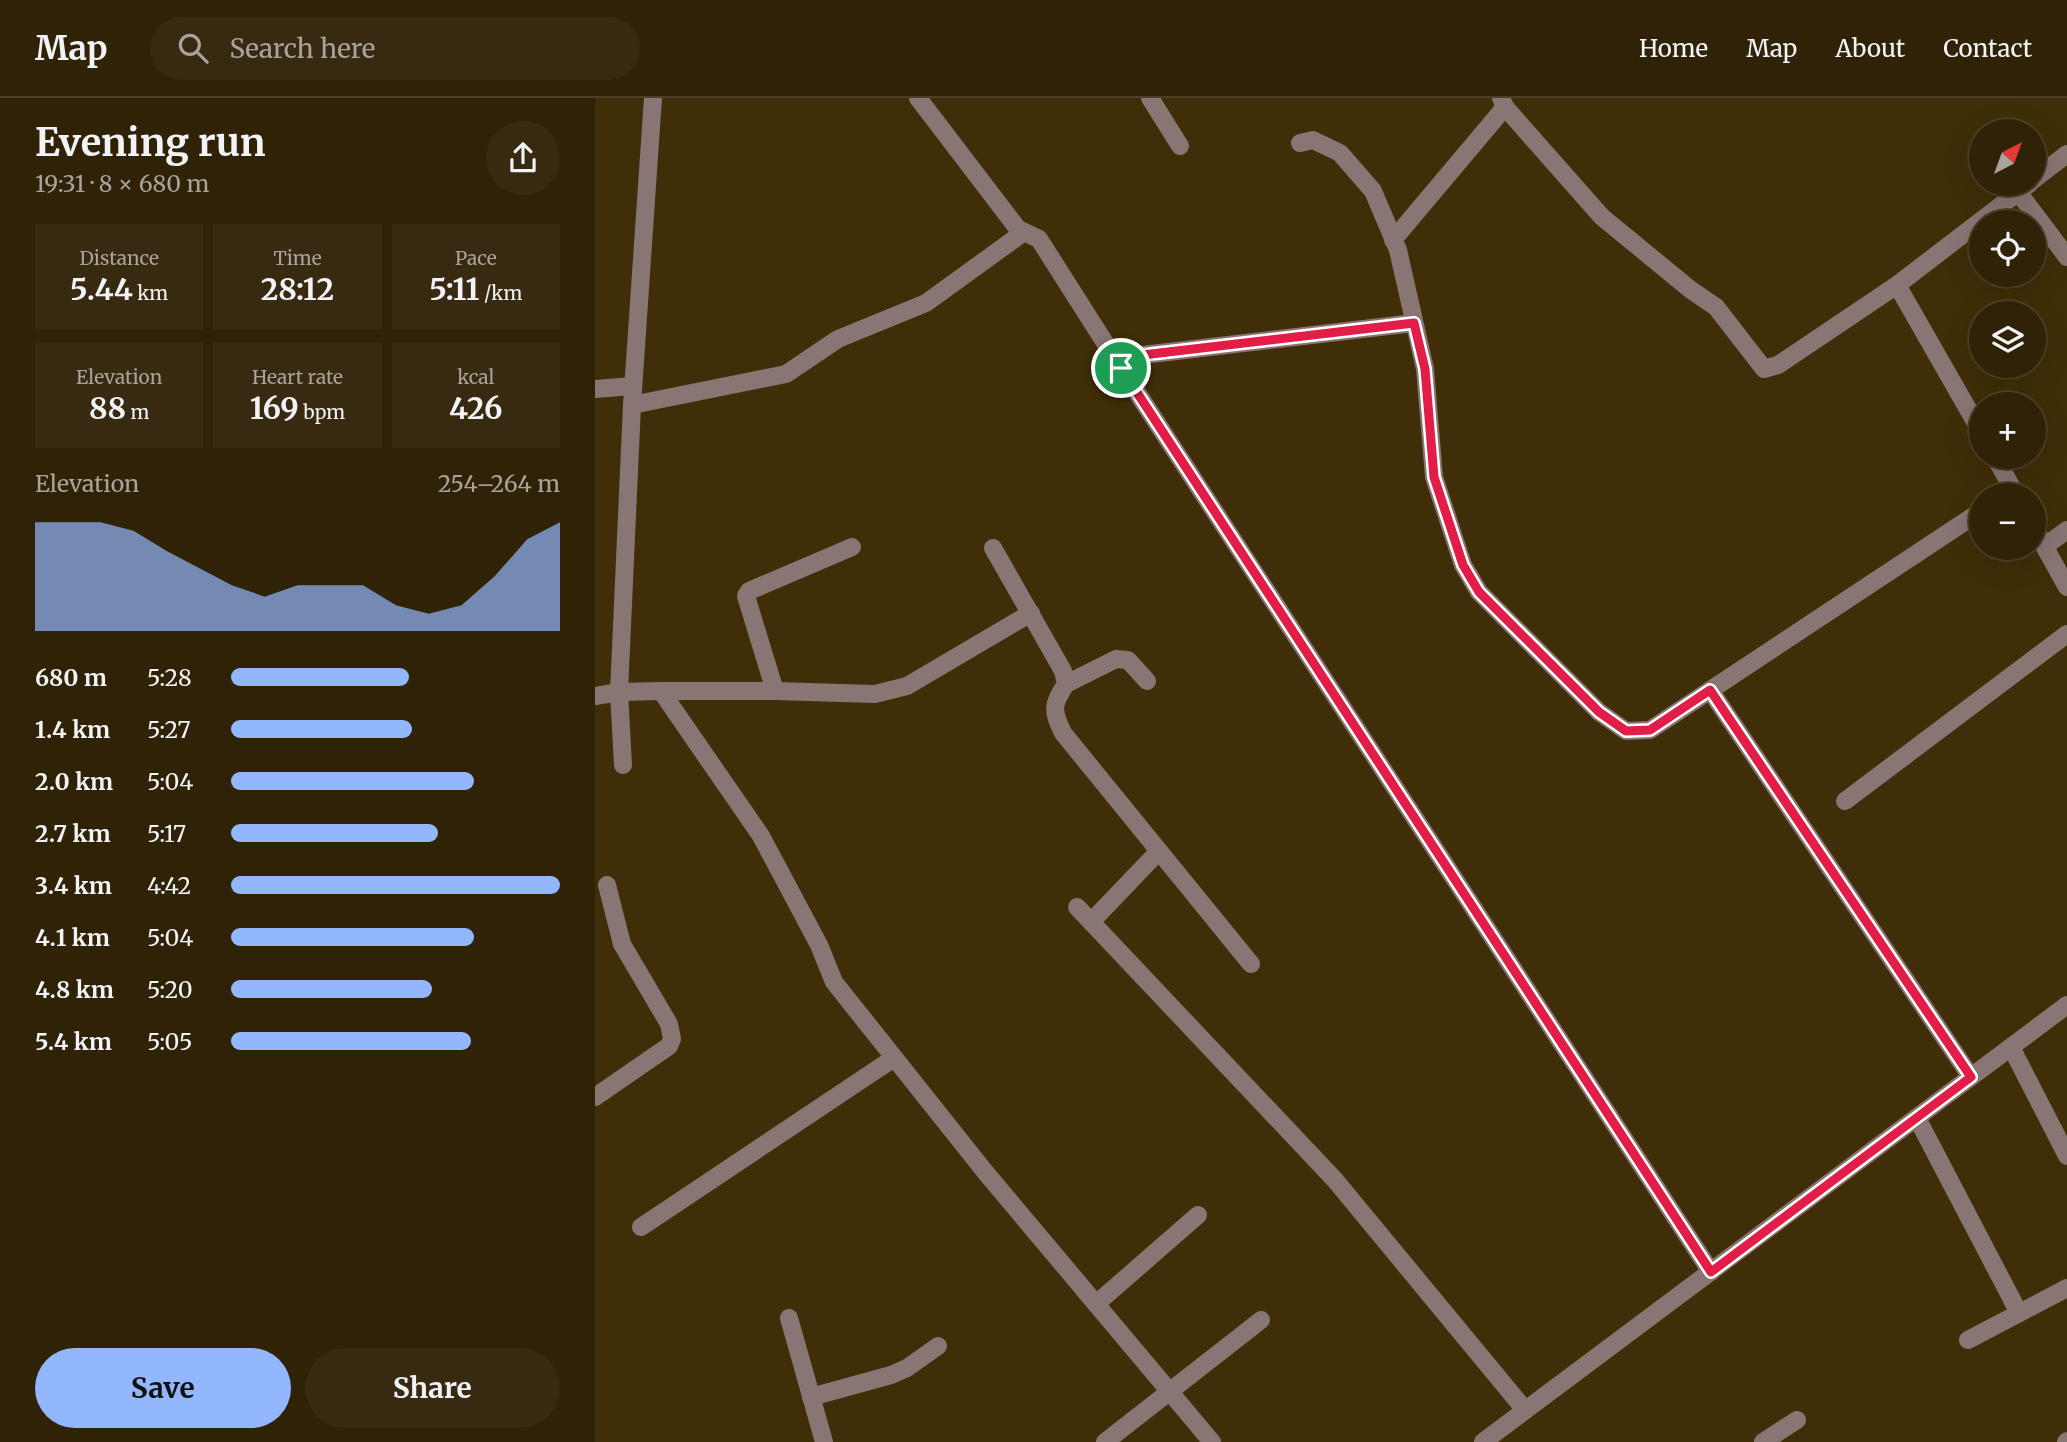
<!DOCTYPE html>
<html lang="en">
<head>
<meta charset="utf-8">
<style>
  :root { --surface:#302206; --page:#382a10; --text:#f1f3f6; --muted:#a8a49b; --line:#4b3f28; --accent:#93b7fd }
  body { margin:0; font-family:Merriweather,serif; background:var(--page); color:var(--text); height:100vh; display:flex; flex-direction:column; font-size:26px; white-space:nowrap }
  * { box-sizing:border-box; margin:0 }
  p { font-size:23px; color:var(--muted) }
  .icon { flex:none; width:38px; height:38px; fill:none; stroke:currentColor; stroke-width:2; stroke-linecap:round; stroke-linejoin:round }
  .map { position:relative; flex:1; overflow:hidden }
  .sheet { display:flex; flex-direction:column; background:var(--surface); width:595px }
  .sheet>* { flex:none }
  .needle { width:46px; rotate:41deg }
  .fabs { position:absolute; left:1374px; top:21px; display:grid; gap:14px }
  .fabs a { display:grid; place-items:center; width:77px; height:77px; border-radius:50%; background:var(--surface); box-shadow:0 7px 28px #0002,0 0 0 2px var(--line); font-size:35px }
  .pin { position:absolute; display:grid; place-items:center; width:60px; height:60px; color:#fff; margin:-30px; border:4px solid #fff; border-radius:50%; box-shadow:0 2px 7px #0007 }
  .round { display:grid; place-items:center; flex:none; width:74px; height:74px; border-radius:37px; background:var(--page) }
  .overview { display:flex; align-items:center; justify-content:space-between; height:119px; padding:0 35px }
  h1 { font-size:38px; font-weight:700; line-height:52px }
  .stats { display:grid; grid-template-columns:repeat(3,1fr); gap:10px; height:119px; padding:7px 35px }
  .stats div { display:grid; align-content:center; border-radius:0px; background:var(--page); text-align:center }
  .stats b { font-size:30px; font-weight:700 }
  .stats small { font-size:19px; font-weight:400 }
  .stats p { font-size:19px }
  .chart { height:196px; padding:14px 35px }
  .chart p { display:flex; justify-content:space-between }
  .chart svg { width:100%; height:126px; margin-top:7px; fill:var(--accent); opacity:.7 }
  .button { display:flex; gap:14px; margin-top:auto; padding:14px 35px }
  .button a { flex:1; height:80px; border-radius:42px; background:var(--accent); color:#111; font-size:28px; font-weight:700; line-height:80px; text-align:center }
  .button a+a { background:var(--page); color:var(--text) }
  ul { padding:0 35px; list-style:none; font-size:23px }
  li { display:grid; grid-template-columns:112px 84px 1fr; align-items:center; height:52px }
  li i { height:18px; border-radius:9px; background:var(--accent) }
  header { display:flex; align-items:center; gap:42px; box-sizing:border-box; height:98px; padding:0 35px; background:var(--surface); border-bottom:2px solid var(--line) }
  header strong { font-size:33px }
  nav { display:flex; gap:38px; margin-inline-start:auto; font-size:24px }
  .search { width:490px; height:63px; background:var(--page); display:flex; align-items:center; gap:18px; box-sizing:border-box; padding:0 24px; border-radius:38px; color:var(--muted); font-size:26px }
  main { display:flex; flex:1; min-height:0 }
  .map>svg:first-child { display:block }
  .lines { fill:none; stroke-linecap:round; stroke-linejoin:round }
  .minor { stroke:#897573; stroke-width:18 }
  .route-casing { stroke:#fff; stroke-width:14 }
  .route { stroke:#e11d48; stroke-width:9 }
</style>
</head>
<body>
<header>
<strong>Map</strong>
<div class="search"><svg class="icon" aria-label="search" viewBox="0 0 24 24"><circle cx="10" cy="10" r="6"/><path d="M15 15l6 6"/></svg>Search here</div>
<nav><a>Home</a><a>Map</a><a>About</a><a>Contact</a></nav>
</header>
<main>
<section class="sheet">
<div class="overview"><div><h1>Evening run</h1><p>19:31 · 8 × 680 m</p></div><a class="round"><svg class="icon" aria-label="share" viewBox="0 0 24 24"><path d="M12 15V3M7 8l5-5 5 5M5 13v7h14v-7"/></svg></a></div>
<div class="stats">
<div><p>Distance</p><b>5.44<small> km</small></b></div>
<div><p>Time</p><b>28:12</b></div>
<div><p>Pace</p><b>5:11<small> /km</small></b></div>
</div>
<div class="stats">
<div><p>Elevation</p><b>88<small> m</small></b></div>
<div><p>Heart rate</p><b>169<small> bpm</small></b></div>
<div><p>kcal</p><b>426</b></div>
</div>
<div class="chart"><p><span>Elevation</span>254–264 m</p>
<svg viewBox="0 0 160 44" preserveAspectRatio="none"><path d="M0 44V6L10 6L20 6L30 9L40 16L50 22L60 28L70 32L80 28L90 28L100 28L110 35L120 38L130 35L140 25L150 12L160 6V44z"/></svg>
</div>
<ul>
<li><b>680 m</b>5:28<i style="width:54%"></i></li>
<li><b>1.4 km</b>5:27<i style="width:55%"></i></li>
<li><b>2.0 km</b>5:04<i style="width:74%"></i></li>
<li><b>2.7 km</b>5:17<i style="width:63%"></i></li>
<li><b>3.4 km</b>4:42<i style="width:100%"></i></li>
<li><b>4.1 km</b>5:04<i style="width:74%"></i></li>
<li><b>4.8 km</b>5:20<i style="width:61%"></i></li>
<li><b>5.4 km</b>5:05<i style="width:73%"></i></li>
</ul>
<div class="button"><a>Save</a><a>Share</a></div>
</section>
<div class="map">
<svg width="1472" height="1344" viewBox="0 0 1472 1344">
  <rect width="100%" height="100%" fill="#402e08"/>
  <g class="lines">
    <g class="minor">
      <polyline points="323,0 423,131 444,141 526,270"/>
      <polyline points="555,0 585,48"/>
      <polyline points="906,0 910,9 1007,119 1096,192 1121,209 1169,271 1183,267 1302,187 1434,86"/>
      <polyline points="705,45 718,42 745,55 778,93 803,152 830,271 839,379 868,467 884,494 1004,614 1031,633 1055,632 1386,413"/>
      <polyline points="1438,82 1472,56"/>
      <polyline points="1423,94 1472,159"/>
      <polyline points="798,142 910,9"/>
      <polyline points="1302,187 1386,334"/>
      <polyline points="819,225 539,258 531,261 526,270 1116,1174"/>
      <polyline points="0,291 38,288"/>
      <polyline points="37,307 191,276 243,241 331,205 429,134"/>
      <polyline points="1400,359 1421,397"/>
      <polyline points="1438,428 1472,489"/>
      <polyline points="1450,448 1472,432"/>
      <path d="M398 450 468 573 471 586C457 607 457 612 468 635L656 866"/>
      <polyline points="471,586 521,561 533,562 552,583"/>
      <polyline points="1115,592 1376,979"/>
      <polyline points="66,593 166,738 224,847 239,884 391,1075 617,1344"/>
      <polyline points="180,593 151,498 154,493 257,449"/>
      <polyline points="0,598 24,594 66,593 180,593 280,596 312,588 436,515"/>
      <polyline points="28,667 24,594 37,307 58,0"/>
      <polyline points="1250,703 1472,536"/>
      <polyline points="482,809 740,1082 930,1312"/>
      <polyline points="496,824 564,753"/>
      <polyline points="1416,949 1472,1058"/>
      <polyline points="0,999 74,948 77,941 74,926 27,846 12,787"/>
      <polyline points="1322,1020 1424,1215"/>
      <polyline points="46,1129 299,960"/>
      <polyline points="501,1206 603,1117"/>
      <polyline points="194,1220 229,1344"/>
      <polyline points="1373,1242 1472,1190"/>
      <polyline points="216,1299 296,1277 312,1270 343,1248"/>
      <polyline points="510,1344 666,1222"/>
      <polyline points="888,1344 1472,907"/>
      <polyline points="1168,1344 1202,1322"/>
      <polyline points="1471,1344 1472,1343"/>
    </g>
  </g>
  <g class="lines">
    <g class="route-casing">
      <polygon id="route" points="819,225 830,271 839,379 868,467 884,494 1004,614 1031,633 1055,632 1115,592 1376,979 1116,1174 526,270 531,261 539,258"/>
    </g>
    <use href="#route" class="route"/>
  </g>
</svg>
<div class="fabs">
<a><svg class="needle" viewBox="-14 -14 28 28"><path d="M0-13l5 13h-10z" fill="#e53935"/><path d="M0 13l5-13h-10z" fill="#a8a49b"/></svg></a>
<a><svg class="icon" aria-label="locate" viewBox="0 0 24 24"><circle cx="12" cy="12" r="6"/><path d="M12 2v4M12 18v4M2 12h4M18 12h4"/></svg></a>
<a><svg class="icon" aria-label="layers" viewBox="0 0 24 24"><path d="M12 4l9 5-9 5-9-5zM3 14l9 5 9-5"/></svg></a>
<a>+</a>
<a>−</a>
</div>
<div class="pin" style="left:526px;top:270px;background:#1e9e55"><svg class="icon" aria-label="arrive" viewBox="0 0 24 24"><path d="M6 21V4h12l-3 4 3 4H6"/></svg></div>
</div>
</main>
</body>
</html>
